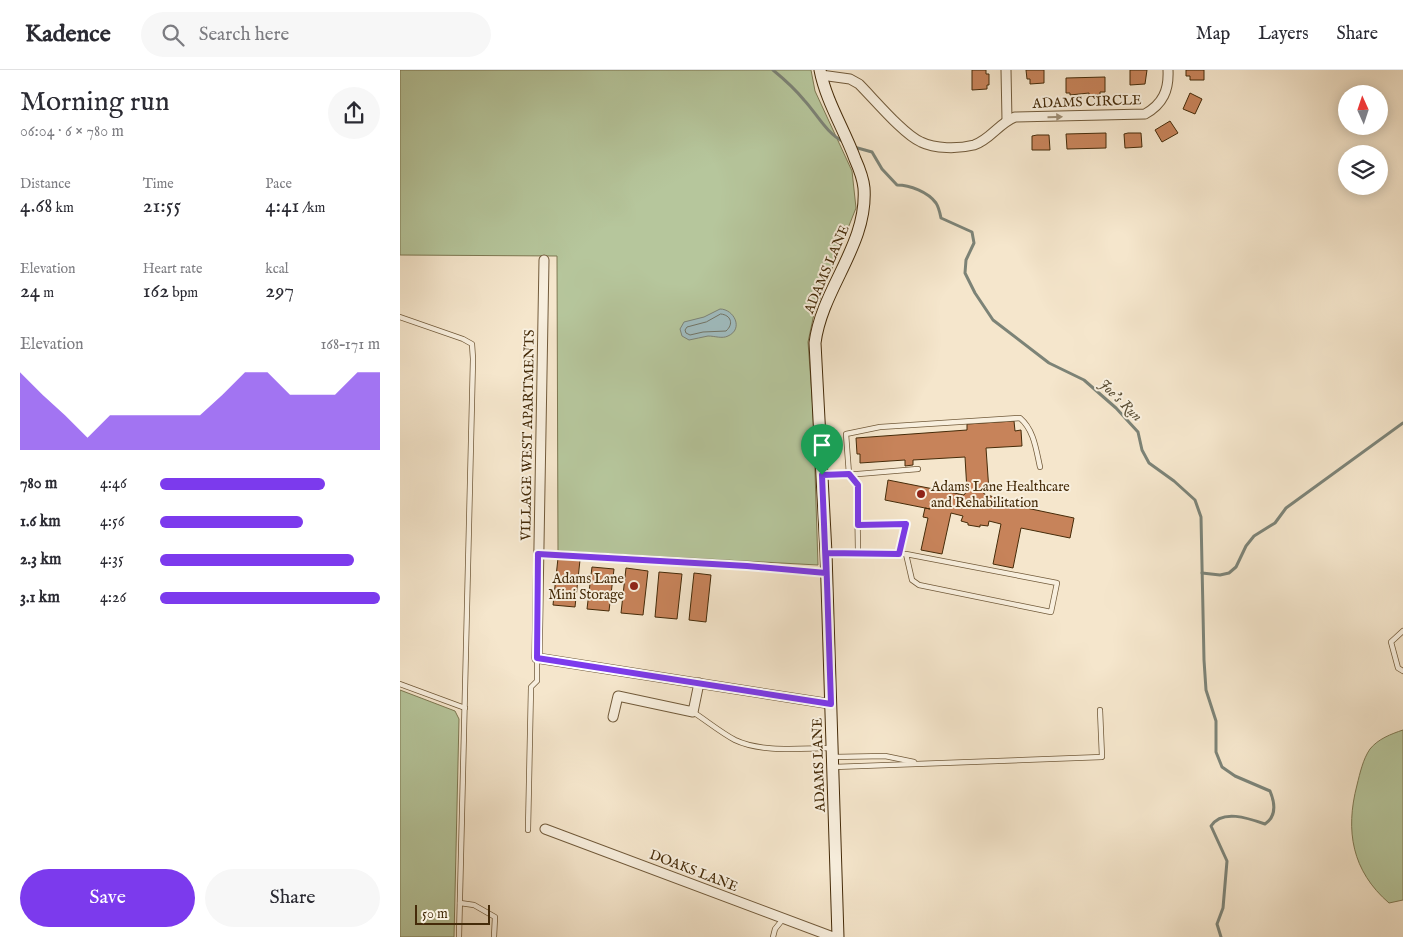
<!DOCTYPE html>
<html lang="en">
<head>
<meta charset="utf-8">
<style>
  :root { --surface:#fff; --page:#f7f7f7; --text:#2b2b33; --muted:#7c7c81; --line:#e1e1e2; --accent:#7c3aed }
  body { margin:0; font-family:"IM FELL English",serif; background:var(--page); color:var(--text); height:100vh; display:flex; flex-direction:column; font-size:19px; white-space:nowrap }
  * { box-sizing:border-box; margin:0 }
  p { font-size:16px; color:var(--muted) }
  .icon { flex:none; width:28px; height:28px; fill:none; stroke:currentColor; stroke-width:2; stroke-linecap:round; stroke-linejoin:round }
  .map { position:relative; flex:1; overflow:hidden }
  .side { display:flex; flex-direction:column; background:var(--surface); width:400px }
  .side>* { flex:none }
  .needle { width:32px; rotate:357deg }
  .fabs { position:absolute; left:938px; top:15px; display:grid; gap:10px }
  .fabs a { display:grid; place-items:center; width:50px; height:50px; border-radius:50%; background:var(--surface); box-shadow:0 2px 12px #0003; font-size:25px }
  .scale { position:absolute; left:15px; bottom:12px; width:75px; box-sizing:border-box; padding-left:5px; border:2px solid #452b09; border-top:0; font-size:14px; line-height:18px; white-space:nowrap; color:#452b09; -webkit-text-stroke:4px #f8efde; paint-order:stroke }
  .pin { position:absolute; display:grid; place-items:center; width:42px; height:42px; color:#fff; margin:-51px -21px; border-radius:50% 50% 50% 0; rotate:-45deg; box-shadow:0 0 5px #0007 }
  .pin .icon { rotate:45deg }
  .round { display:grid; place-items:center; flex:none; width:52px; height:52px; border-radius:26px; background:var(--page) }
  .overview { display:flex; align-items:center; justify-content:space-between; height:85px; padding:0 20px }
  h1 { font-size:28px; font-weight:600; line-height:38px }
  .figures { display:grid; grid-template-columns:repeat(3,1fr); gap:8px; height:85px; padding:5px 20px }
  .figures div { display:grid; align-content:center }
  .figures b { font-size:21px; font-weight:600 }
  .figures small { font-size:14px; font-weight:400 }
  .figures p { font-size:14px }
  .chart { height:140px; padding:10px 20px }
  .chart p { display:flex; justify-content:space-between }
  .chart svg { width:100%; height:90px; margin-top:5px; fill:var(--accent); opacity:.7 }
  .primary-button { display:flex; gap:10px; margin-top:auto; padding:10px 20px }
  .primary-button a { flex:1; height:58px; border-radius:30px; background:var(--accent); color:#fff; font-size:20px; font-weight:600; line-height:58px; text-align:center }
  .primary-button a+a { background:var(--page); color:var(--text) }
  ul { padding:0 20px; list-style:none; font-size:16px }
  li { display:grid; grid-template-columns:80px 60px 1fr; align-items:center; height:38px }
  li i { height:12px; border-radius:6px; background:var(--accent) }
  header { display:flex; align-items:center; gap:30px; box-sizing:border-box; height:70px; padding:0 25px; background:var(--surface); border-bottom:1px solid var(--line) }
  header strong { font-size:24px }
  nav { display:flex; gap:28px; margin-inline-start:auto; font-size:18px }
  .search { width:350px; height:45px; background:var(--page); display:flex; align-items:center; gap:12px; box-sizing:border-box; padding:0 18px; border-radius:28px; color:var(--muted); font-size:19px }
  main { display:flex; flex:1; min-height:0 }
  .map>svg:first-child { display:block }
  .green { fill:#b6c69c; stroke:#7e7852 }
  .water { fill:#a0bdc1; stroke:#7c8377 }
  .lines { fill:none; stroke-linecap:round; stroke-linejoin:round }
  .shore { stroke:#727465; stroke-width:1 }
  .stream { stroke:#7c8377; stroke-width:3 }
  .building { fill:#c7835a; stroke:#452b09 }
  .lane-casing { stroke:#715a3a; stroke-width:6 }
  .street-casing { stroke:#715a3a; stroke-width:11 }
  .secondary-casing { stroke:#452b09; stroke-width:13 }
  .lane { stroke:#f8efde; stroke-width:4.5 }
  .street { stroke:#f8efde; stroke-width:9 }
  .secondary { stroke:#f8efde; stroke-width:11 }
  .oneway { fill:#9e8d74 }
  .route-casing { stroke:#fff; stroke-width:10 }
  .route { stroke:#7c3aed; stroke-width:6 }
  .poi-dot { fill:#8f2418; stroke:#f8efde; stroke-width:2 }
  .labels { text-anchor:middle; stroke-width:4; stroke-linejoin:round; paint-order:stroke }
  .street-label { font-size:14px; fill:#452b09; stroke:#f8efde }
  .poi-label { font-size:14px; fill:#452b09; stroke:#f8efde; text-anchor:start }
  .water-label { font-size:15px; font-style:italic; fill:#5c5037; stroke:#f8efde }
</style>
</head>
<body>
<header>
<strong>Kadence</strong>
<div class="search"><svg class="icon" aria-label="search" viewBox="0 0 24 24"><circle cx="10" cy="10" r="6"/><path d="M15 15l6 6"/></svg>Search here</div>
<nav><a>Map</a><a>Layers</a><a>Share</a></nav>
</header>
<main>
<section class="side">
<div class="overview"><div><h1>Morning run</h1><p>06:04 · 6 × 780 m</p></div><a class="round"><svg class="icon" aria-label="share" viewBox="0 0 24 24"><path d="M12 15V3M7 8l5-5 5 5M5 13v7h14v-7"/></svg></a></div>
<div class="figures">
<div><p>Distance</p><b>4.68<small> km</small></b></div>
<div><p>Time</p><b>21:55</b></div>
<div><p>Pace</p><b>4:41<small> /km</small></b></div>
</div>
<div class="figures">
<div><p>Elevation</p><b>24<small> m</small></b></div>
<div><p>Heart rate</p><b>162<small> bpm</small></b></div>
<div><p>kcal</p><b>297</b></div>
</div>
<div class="chart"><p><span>Elevation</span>168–171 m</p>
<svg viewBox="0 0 160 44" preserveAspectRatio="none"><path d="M0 44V6L10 17L20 27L30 38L40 27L50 27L60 27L70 27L80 27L90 17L100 6L110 6L120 17L130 17L140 17L150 6L160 6V44z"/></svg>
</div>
<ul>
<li><b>780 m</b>4:46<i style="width:75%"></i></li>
<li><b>1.6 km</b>4:56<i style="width:65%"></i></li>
<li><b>2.3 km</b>4:35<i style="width:88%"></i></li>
<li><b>3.1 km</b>4:26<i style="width:100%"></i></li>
</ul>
<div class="primary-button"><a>Save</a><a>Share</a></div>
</section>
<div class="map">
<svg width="1003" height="867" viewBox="0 0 1003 867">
  <rect width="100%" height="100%" fill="#f5e6cc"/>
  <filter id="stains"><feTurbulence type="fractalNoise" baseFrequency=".004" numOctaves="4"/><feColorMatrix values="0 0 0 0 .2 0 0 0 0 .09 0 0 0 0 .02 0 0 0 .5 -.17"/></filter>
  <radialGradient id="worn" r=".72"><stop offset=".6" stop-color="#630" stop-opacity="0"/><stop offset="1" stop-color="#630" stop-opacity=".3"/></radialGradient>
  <g class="green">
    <polygon points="0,0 411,0 415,21 452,101 456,138 414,244 408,272 413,340 418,495 158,481 157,186 0,185"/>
    <polygon points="0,620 55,641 59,649 54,867 0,867"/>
    <path d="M1003 660V830L989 833C952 801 945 761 957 715 960 703 963 689 970 679 978 669 991 664 1003 660Z"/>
  </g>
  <path class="water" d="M320 239C334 239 344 259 328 266 322 269 315 266 308 266 302 267 295 269 289 270L282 266 280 259 284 252 304 247Z"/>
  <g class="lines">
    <path class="shore" d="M321 244C331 245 334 254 326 261L303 262 290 265 286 263 285 260 287 257 306 252Z"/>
    <g class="stream">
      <path d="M373 0C384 9 395 19 404 30 417 44 426 63 444 72"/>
      <path d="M454 77 472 82 482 99 497 115C510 115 528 122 536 133 538 136 540 143 541 148L572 162 574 173 566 190 565 203 575 223 593 250 649 293 684 310 716 338 738 362 742 380 749 393 774 411 795 430 801 447 804 590 806 620 816 651V682L822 697 835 706 870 721C875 733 877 746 865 754 848 748 822 739 811 756L827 791 823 838 817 854 821 867"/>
      <polyline points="802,503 820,505 829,503 836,497 846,476 854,466 875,453 886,438 1003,353"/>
    </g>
  </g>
  <g class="building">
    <polygon points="572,0 586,0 586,4 589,4 589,15 587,15 587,19 572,20"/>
    <polygon points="626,0 644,0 644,13 630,14 630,9 627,9"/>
    <polygon points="730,0 747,0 745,14 730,15"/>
    <polygon points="786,0 804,0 804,10 790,10 790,6 786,6"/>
    <polygon points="705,7 705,22 700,22 700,25 689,25 689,23 670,25 670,23 666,23 666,8"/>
    <polygon points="790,23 802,29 795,44 783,39"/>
    <polygon points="770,51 778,63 762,72 755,60"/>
    <polygon points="706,63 706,78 667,79 666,64"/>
    <polygon points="728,63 741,63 742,77 725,78 724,64"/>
    <polygon points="637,65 649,65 650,80 632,80 632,66"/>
    <polygon points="614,351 615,361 621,360 622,376 586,378 589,421 584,421 584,424 594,427 593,431 674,448 670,468 621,458 613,498 593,494 601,454 589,451 588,456 580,455 580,457 568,455 568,453 561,451 563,446 551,443 542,484 521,480 528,448 523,447 525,438 530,439 485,430 488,410 564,425 567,421 565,387 513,390 513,395 505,396 505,390 460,393 460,384 457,384 456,368 567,360 567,354"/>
    <polygon points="158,488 180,490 175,537 153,535"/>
    <polygon points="192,497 214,499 209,541 187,539"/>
    <polygon points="226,498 248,501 243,545 221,543"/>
    <polygon points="259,502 282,504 277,549 255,547"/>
    <polygon points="294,503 311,505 306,552 289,550"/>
  </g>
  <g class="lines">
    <g class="lane-casing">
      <g id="lane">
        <polyline points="0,247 63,269 72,274 73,289 59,867"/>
        <polyline points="424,405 458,404 518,399"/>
        <polyline points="458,455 506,455 499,484"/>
        <path d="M458 482 457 415 449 404 446 364 480 357 620 348C634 360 636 379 640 397"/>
        <polyline points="427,483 506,484 512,510 519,515 651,542 657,513 506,484"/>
        <polyline points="138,485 347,496 425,503"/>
        <polyline points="1003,561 991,572 998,598 1003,601"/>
        <polyline points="0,614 65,638"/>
        <path d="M293 642C307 651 320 662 335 670 362 683 403 678 432 678"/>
        <polyline points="433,687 485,686 514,692"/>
        <polyline points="434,697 702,687 700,640"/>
        <polyline points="128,760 131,617 137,611 137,588"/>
        <polyline points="60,833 74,835 95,847 94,867"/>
        <polyline points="373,867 375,859 383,849"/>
      </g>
    </g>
    <g class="street-casing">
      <g id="street">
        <polyline points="606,0 607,50"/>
        <path d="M421 5 450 9 459 14C474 29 504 65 521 72 535 79 558 79 574 75 590 70 599 53 615 47L745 44C763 34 769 20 768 0"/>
        <polyline points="144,190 137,588 431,634"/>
        <polyline points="213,647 218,626 293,642 299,613"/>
        <polyline points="145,759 433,867"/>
      </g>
    </g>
    <g class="secondary-casing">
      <path id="secondary" d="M420 0C426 31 444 59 455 89 459 98 463 108 464 118 468 175 422 218 415 273L426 483 438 867"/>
    </g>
    <use href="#lane" class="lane"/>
    <use href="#street" class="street"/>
    <use href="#secondary" class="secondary"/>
  </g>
  <defs><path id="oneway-solid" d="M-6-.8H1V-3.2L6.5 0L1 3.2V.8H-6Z" transform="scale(1.25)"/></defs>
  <use class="oneway" href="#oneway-solid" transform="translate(655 47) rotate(-1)"/>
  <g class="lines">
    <g class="route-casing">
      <polyline id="route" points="422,405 426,503 347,496 138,484 137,588 431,634 426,483 499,484 506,454 458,455 458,415 449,404 422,405"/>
    </g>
    <use href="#route" class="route"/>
  </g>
  <g class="poi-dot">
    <circle cx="521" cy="424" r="5"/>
    <circle cx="234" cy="516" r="5"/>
  </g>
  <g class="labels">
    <g class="street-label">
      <text transform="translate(687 31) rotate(-2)" y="5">ADAMS CIRCLE</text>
      <text transform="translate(426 199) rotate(-67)" y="5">ADAMS LANE</text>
      <text transform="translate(127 365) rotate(-89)" y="5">VILLAGE WEST APARTMENTS</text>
      <text transform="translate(418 695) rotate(-92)" y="5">ADAMS LANE</text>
      <text transform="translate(294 800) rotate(21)" y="5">DOAKS LANE</text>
    </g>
    <g class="poi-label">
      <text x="531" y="421">Adams Lane Healthcare<tspan x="531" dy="16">and Rehabilitation</tspan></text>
      <text x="224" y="513" text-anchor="end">Adams Lane<tspan x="224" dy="16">Mini Storage</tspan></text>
    </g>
    <g class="water-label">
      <text transform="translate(721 330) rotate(44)" y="5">Joe's Run</text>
    </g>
  </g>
  <rect width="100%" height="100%" filter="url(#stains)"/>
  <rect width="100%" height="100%" fill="url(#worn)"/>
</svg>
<div class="fabs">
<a><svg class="needle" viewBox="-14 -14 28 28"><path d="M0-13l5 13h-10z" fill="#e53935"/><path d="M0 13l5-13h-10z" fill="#7c7c81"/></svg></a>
<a><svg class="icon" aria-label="layers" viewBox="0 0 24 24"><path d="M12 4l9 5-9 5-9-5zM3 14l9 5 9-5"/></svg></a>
</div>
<div class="scale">50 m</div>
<div class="pin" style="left:422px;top:405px;background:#1e9e55"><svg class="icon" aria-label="arrive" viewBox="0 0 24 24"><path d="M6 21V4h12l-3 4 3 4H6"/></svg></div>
</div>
</main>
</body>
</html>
